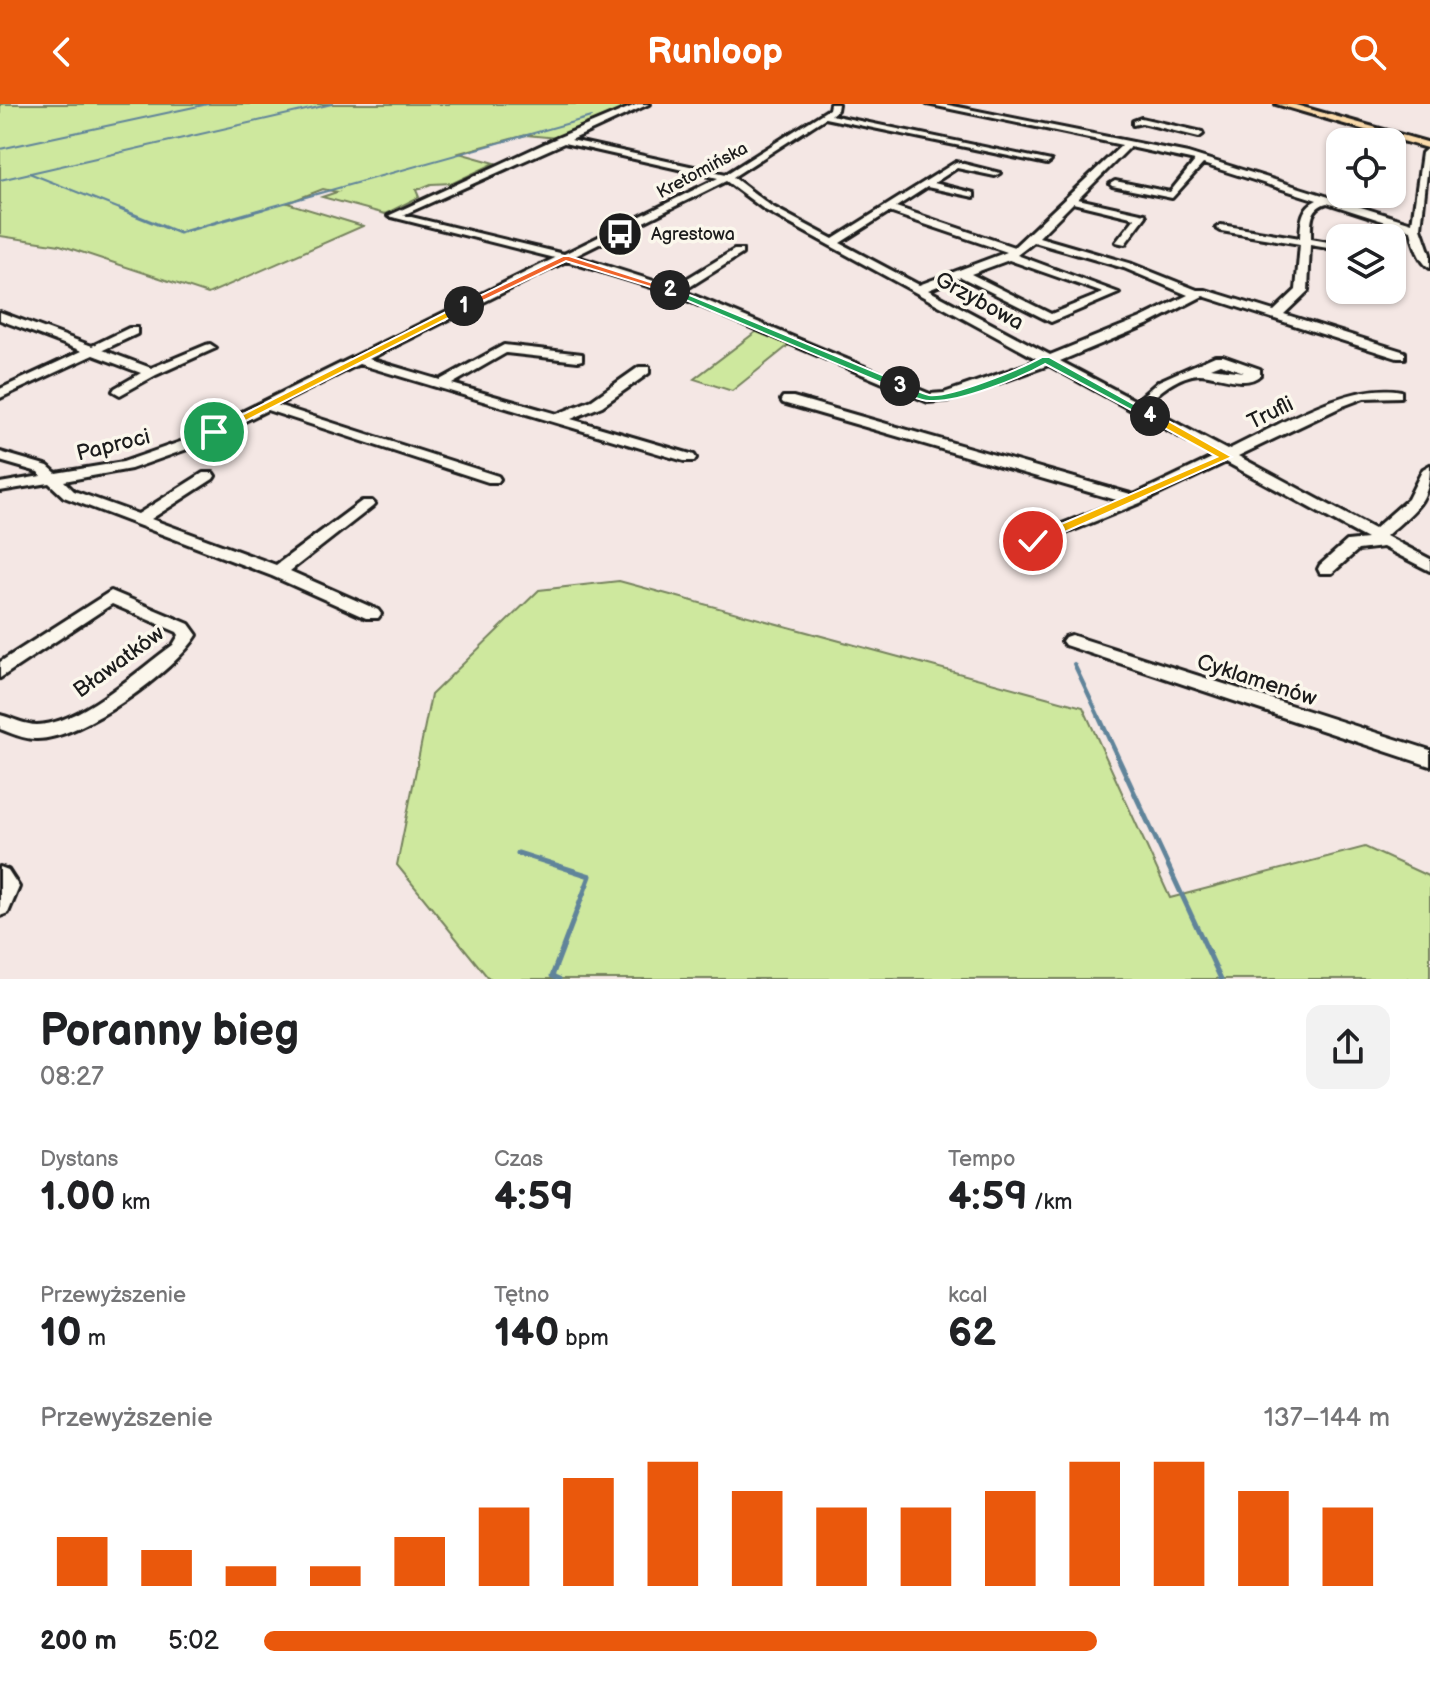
<!DOCTYPE html>
<html lang="pl">
<head>
<meta charset="utf-8">
<style>
  :root { --surface:#fff; --page:#f2f2f2; --text:#202124; --muted:#757577; --accent:#ea580c }
  body { margin:0; font-family:"Balsamiq Sans",sans-serif; background:var(--page); color:var(--text); height:100vh; display:flex; flex-direction:column; font-size:30px; white-space:nowrap }
  * { box-sizing:border-box; margin:0 }
  p { font-size:26px; color:var(--muted) }
  .icon { flex:none; width:44px; height:44px; fill:none; stroke:currentColor; stroke-width:2; stroke-linecap:round; stroke-linejoin:round }
  .map { position:relative; height:875px; overflow:hidden }
  .sheet { display:flex; flex-direction:column; background:var(--surface); flex:1 }
  .sheet>* { flex:none }
  .tools { position:absolute; left:1326px; top:24px; display:grid; gap:16px }
  .tools a { display:grid; place-items:center; width:80px; height:80px; border-radius:16px; background:var(--surface); box-shadow:0 2px 6px #0004; font-size:40px }
  .pin { position:absolute; display:grid; place-items:center; width:68px; height:68px; color:#fff; margin:-34px; border:4px solid #fff; border-radius:50%; box-shadow:0 2px 8px #0007 }
  .km { position:absolute; width:40px; height:40px; margin:-20px; border-radius:50%; background:#222; color:#fff; font-size:22px; line-height:40px; text-align:center }
  .round { display:grid; place-items:center; flex:none; width:84px; height:84px; border-radius:16px; background:var(--page) }
  .summary { display:flex; align-items:center; justify-content:space-between; height:136px; padding:0 40px }
  h1 { font-size:44px; font-weight:600; line-height:60px }
  .stats { display:grid; grid-template-columns:repeat(3,1fr); gap:12px; height:136px; padding:8px 40px }
  .stats div { display:grid; align-content:center }
  .stats b { font-size:40px; font-weight:600 }
  .stats small { font-size:22px; font-weight:400 }
  .stats p { font-size:22px }
  .chart { height:224px; padding:16px 40px }
  .chart p { display:flex; justify-content:space-between }
  .chart svg { width:100%; height:144px; margin-top:8px; stroke:var(--accent); stroke-width:6 }
  ul { padding:0 40px; list-style:none; font-size:26px }
  li { display:grid; grid-template-columns:128px 96px 1fr; align-items:center; height:60px }
  li i { height:20px; border-radius:10px; background:var(--accent) }
  header { display:flex; justify-content:space-between; align-items:center; height:104px; padding:0 40px; background:var(--accent); color:#fff; font-size:36px; font-weight:600 }
  .map>svg:first-child { display:block }
  .green { fill:#cee89e; stroke:#75825d; stroke-width:2 }
  .lines { fill:none; stroke-linecap:round; stroke-linejoin:round }
  .stream-far3 { stroke:#60849a; stroke-width:2 }
  .stream-far2 { stroke:#60849a; stroke-width:3 }
  .stream-far1 { stroke:#60849a; stroke-width:4 }
  .stream { stroke:#60849a; stroke-width:5 }
  .minor-casing { stroke:#1c1c1c; stroke-width:6 }
  .major-casing { stroke:#1c1c1c; stroke-width:6 }
  .minor { fill:#fbf7ec; fill-rule:evenodd }
  .major { fill:#fcdcac; fill-rule:evenodd }
  .split-1 { fill:#f5b400; stroke:#fff; stroke-width:2 }
  .split-2 { fill:#f0652b; stroke:#fff; stroke-width:2 }
  .split-3 { fill:#22a559; stroke:#fff; stroke-width:2 }
  .split-4 { fill:#22a559; stroke:#fff; stroke-width:2 }
  .split-5 { fill:#f5b400; stroke:#fff; stroke-width:2 }
  .labels { text-anchor:middle; stroke-width:7; stroke-linejoin:round; paint-order:stroke }
  .far-street-label { font-size:18px; fill:#1c1c1c; stroke:#fbf7ec }
  .far-poi-label { font-size:18px; fill:#1c1c1c; stroke:#fbf7ec; text-anchor:start }
  .street-label { font-size:22px; fill:#1c1c1c; stroke:#fbf7ec }
</style>
</head>
<body>
<header><svg class="icon" aria-label="back" viewBox="0 0 24 24"><path d="M15 5l-7 7 7 7"/></svg>Runloop<svg class="icon" aria-label="search" viewBox="0 0 24 24"><circle cx="10" cy="10" r="6"/><path d="M15 15l6 6"/></svg></header>
<div class="map">
<svg width="1430" height="875" viewBox="0 0 1430 875">
  <rect width="100%" height="100%" fill="#f4e7e4"/>
  <filter id="ink" filterUnits="userSpaceOnUse"><feTurbulence type="fractalNoise" baseFrequency=".0125" numOctaves="2"/><feDisplacementMap in="SourceGraphic" scale="16" xChannelSelector="R" yChannelSelector="G"/><feConvolveMatrix kernelMatrix="1 2 1 2 8 2 1 2 1" color-interpolation-filters="sRGB"/></filter>
  <g filter="url(#ink)">
    <g class="green">
      <polygon points="0,0 636,0 557,34 526,31 459,49 495,59 453,79 431,80 416,86 419,93 385,110 322,93 337,88 323,85 287,99 363,122 208,190 60,141 0,132"/>
      <polygon points="757,227 789,241 732,287 694,275"/>
      <polygon points="619,477 1083,603 1170,794 1365,743 1430,773 1430,875 489,875 397,761 431,591 539,486"/>
    </g>
    <g class="lines">
      <g class="stream-far3">
        <polyline points="0,45 208,0"/>
        <polyline points="29,69 125,107"/>
        <polyline points="0,76 332,0"/>
        <polyline points="256,107 591,13"/>
      </g>
      <polyline class="stream-far2" points="120,105 179,129 263,105"/>
      <polyline class="stream-far1" points="1074,560 1100,615"/>
      <g class="stream">
        <polyline points="1099,613 1221,875"/>
        <polyline points="518,749 590,772 552,872 559,875"/>
      </g>
      <g class="minor-casing">
        <g id="minor">
          <path d="M638 0H649L571 36 726 70 829 5 830 0H838L837 6 831 11 1051 57 1047 60 825 14 733 73 771 102 833 135 956 58 1000 69 995 72 957 64 934 79 974 89V93L927 83 896 103 1014 143 1122 41 927 0H943L1188 49 1412 119 1422 49 1430 42 1421 124 1430 150V164C1419 158 1413 138 1411 126L1327 99C1309 104 1311 120 1311 135L1340 140V146L1310 141 1308 187 1284 210 1405 248V254H1397L1203 192 1149 220 1060 257 1136 297 1159 277 1215 252H1223L1260 265V271C1246 285 1216 270 1199 270 1180 271 1156 288 1146 303L1227 346C1275 324 1348 277 1401 287V293L1364 294 1343 302 1238 352 1374 425 1408 395 1423 365 1430 361C1430 400 1413 407 1386 432L1430 455V467L1383 443 1358 446 1332 469H1320L1318 465 1320 461 1347 437 1367 435 1226 358 1140 399 1039 440H1027L1025 437 1027 434 1120 397 783 299 781 296 783 293H793L1134 391 1216 352 1049 261 950 296 928 298 670 189 566 157 369 255 440 276 504 241 582 250V256L578 257 506 249 452 280 557 310 592 296 639 263H649V269L602 302 571 315 694 351 696 354 694 357H684L359 260 277 301 498 372 500 375 498 378H488L267 306 193 343 131 365 64 377 74 387 138 410 203 369H213L215 372 213 375 151 415 276 461 362 397H372L375 400 372 403 290 467 378 506 381 510 378 514H366L272 472 64 393 49 379 0 387V379L41 372 38 368 0 357V348L48 362 56 369 123 358 183 337 555 154 388 112 557 34ZM564 39 718 74 564 150 403 111ZM1130 43 1195 57 1170 88 1115 77 1110 80 1112 82 1172 94 1203 60 1317 96C1301 103 1301 118 1300 134L1221 121 1216 124 1221 127 1300 140 1296 186 1274 207 1206 186H1197L1132 160 1039 133 1073 99 1135 114 1116 138 1125 140 1146 112 1145 110 1078 95ZM726 77 765 106 1039 256 944 289 930 290 683 187 742 150V146H734L673 183 575 152ZM889 108 1007 148 919 181 840 139ZM1034 138 1124 164 1188 191 1141 214 1050 251 928 186 961 173 1051 218 1119 189 1017 151ZM1009 156 1103 189 1051 210 971 170ZM1220 260 1244 268 1210 264Z"/>
          <polygon points="1141,14 1202,28 1203,30 1199,33 1142,19 1133,21 1133,17"/>
          <polygon points="0,208 92,242 129,224 137,224 137,230 103,246 151,264 206,241 210,240 216,244 156,271 120,291 113,287 115,284 141,269 93,251 0,294 0,285 82,247 0,216"/>
          <path d="M111 487 189 520 197 531C175 567 79 637 35 635 24 635 11 629 0 625V611C12 614 25 621 37 621 81 620 138 566 173 541L179 531 177 528 112 500 0 574V558Z"/>
          <polygon points="1071,531 1430,646 1430,662 1065,541 1062,537 1065,533"/>
          <polygon points="0,763 8,766 19,783 8,809 0,812"/>
        </g>
      </g>
      <g class="major-casing">
        <polygon id="major" points="1276,0 1292,0 1430,39 1430,45"/>
      </g>
      <use href="#minor" class="minor"/>
      <use href="#major" class="major"/>
    </g>
  </g>
  <polygon class="split-1" points="464,199 468,204 218,331 208,328"/>
  <polygon class="split-2" points="563,152 569,152 675,186 667,188 566,157 468,204 459,202"/>
  <polygon class="split-3" points="670,183 904,280 905,282 896,285 667,188"/>
  <path class="split-4" d="M1042 253H1049L1155 312 1146 314 1045 260C1020 274 959 299 930 297 919 297 903 289 895 282L900 279C909 282 919 289 929 291 950 294 1022 264 1042 253Z"/>
  <polygon class="split-5" points="1146,309 1154,309 1232,353 1038,440 1029,440 1029,434 1217,353 1146,314"/>
  <defs>
    <g id="bus-disc" transform="scale(2.3)"><circle r="9.5" fill="#1c1c1c" stroke="#fbf7ec"/><path d="M-5-6H5V4H4V6H2V4H-2V6H-4V4H-5ZM-3.5-4V0h7V-4ZM-3.5 1.2v1.5H-2V1.2ZM2 1.2v1.5H3.5V1.2Z" fill="#fff"/></g>
  </defs>
  <g fill-rule="evenodd">
    <use href="#bus-disc" x="620" y="130"/>
  </g>
  <g class="labels">
    <g class="far-street-label">
      <text transform="translate(702 66) rotate(-28)" y="6">Kretomińska</text>
    </g>
    <g class="far-poi-label">
      <text x="651" y="136">Agrestowa</text>
    </g>
    <g class="street-label">
      <text transform="translate(980 196) rotate(29)" y="8">Grzybowa</text>
      <text transform="translate(1270 308) rotate(-26)" y="8">Trufli</text>
      <text transform="translate(113 340) rotate(-14)" y="8">Paproci</text>
      <text transform="translate(118 557) rotate(-36)" y="8">Bławatków</text>
      <text transform="translate(1257 575) rotate(18)" y="8">Cyklamenów</text>
    </g>
  </g>
</svg>
<div class="tools">
<a><svg class="icon" aria-label="locate" viewBox="0 0 24 24"><circle cx="12" cy="12" r="6"/><path d="M12 2v4M12 18v4M2 12h4M18 12h4"/></svg></a>
<a><svg class="icon" aria-label="layers" viewBox="0 0 24 24"><path d="M12 4l9 5-9 5-9-5zM3 14l9 5 9-5"/></svg></a>
</div>
<div class="pin" style="left:214px;top:328px;background:#1e9e55"><svg class="icon" aria-label="arrive" viewBox="0 0 24 24"><path d="M6 21V4h12l-3 4 3 4H6"/></svg></div>
<div class="pin" style="left:1033px;top:437px;background:#d93025"><svg class="icon" aria-label="check" viewBox="0 0 24 24"><path d="M5 12l5 5 9-10"/></svg></div>
<b class="km" style="left:464px;top:202px">1</b>
<b class="km" style="left:670px;top:186px">2</b>
<b class="km" style="left:900px;top:282px">3</b>
<b class="km" style="left:1150px;top:312px">4</b>
</div>
<section class="sheet">
<div class="summary"><div><h1>Poranny bieg</h1><p>08:27</p></div><a class="round"><svg class="icon" aria-label="share" viewBox="0 0 24 24"><path d="M12 15V3M7 8l5-5 5 5M5 13v7h14v-7"/></svg></a></div>
<div class="stats">
<div><p>Dystans</p><b>1.00<small> km</small></b></div>
<div><p>Czas</p><b>4:59</b></div>
<div><p>Tempo</p><b>4:59<small> /km</small></b></div>
</div>
<div class="stats">
<div><p>Przewyższenie</p><b>10<small> m</small></b></div>
<div><p>Tętno</p><b>140<small> bpm</small></b></div>
<div><p>kcal</p><b>62</b></div>
</div>
<div class="chart"><p><span>Przewyższenie</span>137–144 m</p>
<svg viewBox="0 0 160 44" preserveAspectRatio="none"><path d="M5 44V29M15 44V33M25 44V38M35 44V38M45 44V29M55 44V20M65 44V11M75 44V6M85 44V15M95 44V20M105 44V20M115 44V15M125 44V6M135 44V6M145 44V15M155 44V20"/></svg>
</div>
<ul>
<li><b>200 m</b>5:02<i style="width:74%"></i></li>
</ul>
</section>
</body>
</html>
